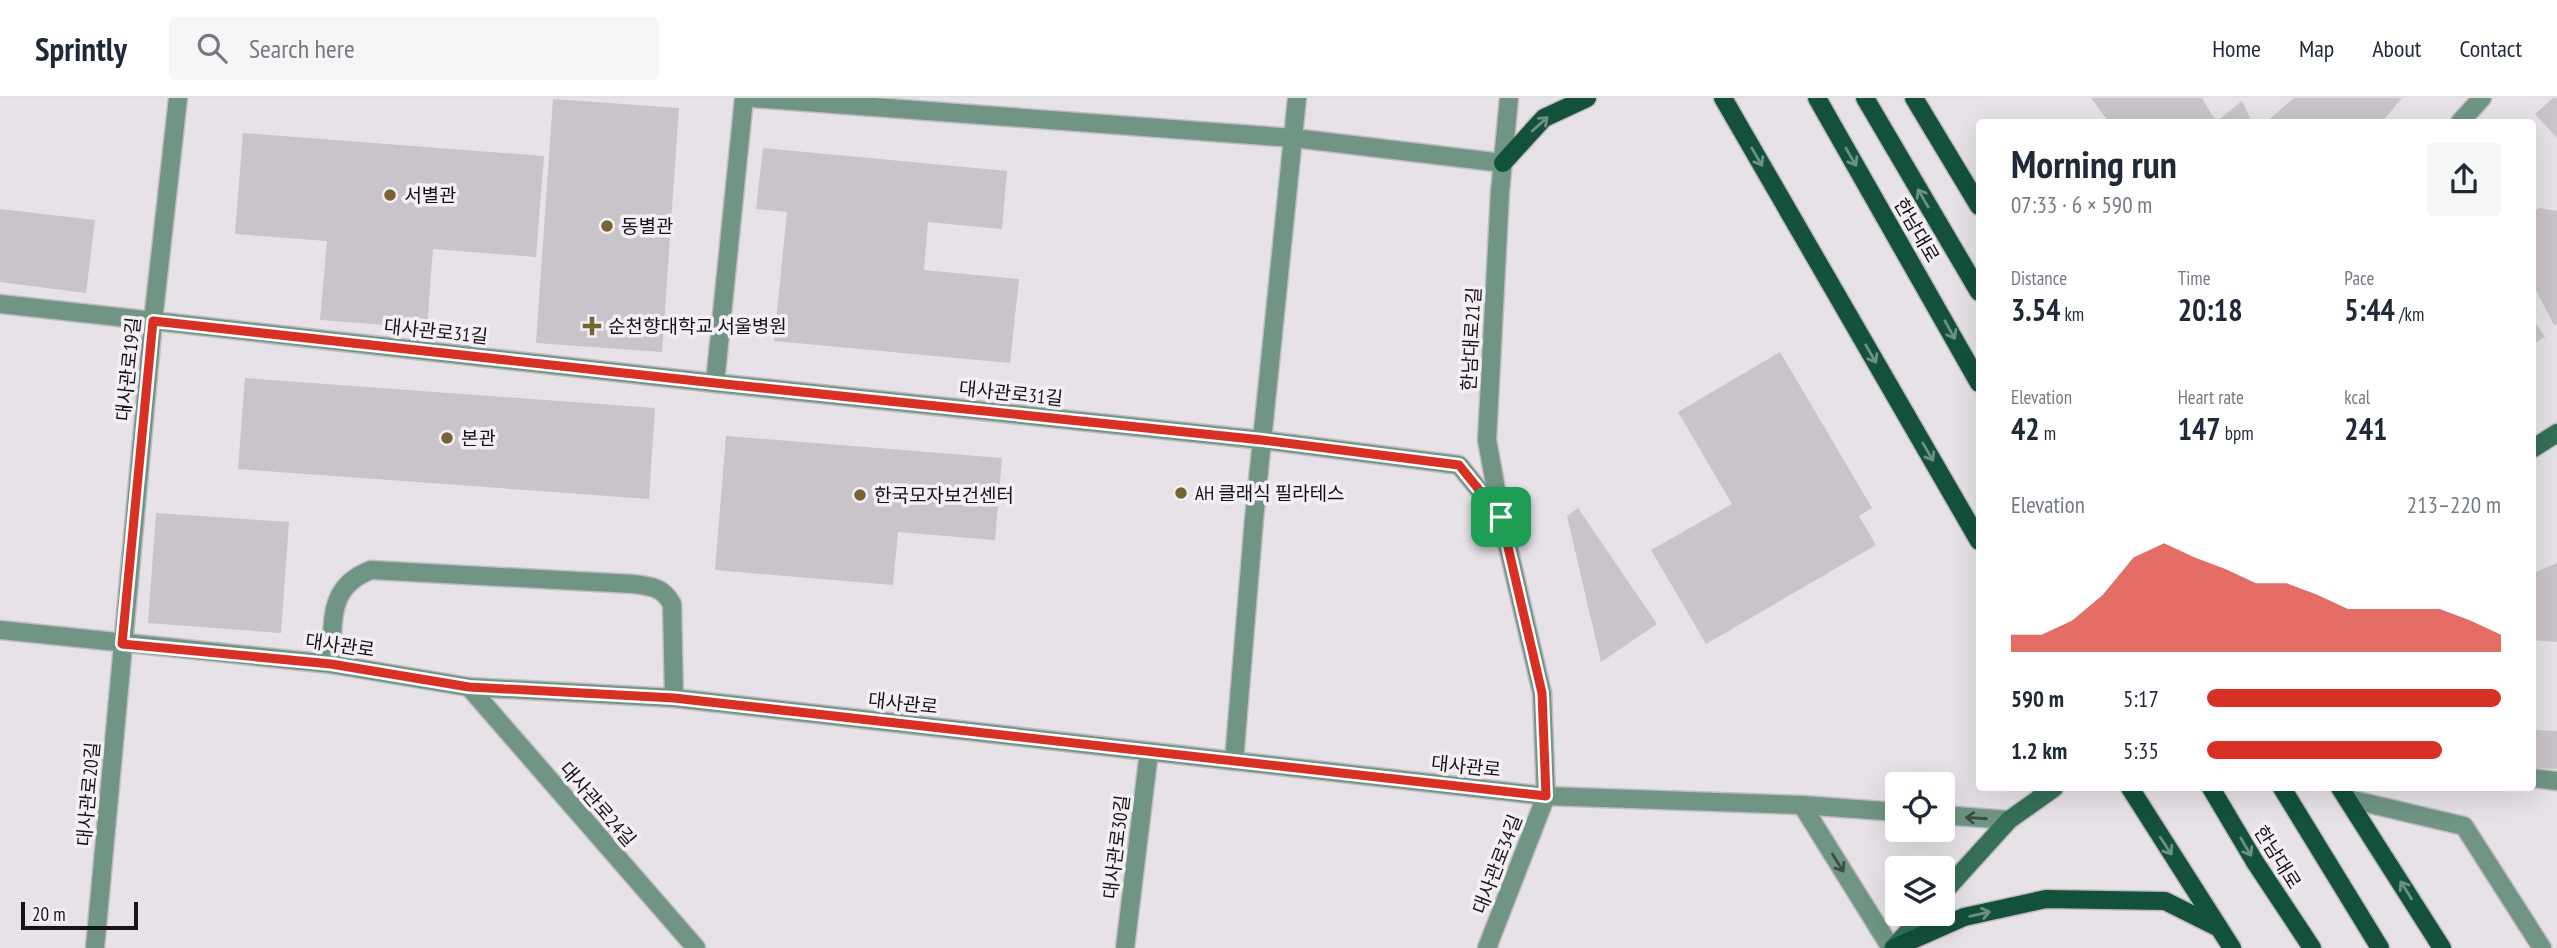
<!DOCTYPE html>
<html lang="en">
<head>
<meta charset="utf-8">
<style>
  :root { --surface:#fff; --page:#f6f6f7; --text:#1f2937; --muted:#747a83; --line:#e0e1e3; --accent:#d93025 }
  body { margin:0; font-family:"PT Sans Narrow","Noto Sans KR",sans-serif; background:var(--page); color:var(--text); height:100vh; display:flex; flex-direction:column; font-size:26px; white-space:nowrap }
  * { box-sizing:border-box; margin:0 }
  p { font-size:23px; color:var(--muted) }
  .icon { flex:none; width:38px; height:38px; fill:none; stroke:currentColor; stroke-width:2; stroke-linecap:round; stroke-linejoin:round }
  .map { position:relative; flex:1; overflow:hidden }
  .side { position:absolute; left:1976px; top:21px; width:560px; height:672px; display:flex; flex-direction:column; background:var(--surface); border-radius:7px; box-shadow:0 7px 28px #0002 }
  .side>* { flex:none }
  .controls { position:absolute; left:1885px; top:674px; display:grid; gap:14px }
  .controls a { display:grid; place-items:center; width:70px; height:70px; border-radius:7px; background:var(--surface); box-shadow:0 7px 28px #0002; font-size:35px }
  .scale { position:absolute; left:21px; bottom:18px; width:117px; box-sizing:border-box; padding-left:7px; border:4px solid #151315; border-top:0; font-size:19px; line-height:24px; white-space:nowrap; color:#151315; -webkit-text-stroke:5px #f4eef5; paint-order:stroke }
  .pin { position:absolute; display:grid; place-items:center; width:60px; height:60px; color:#fff; margin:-30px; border-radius:14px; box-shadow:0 4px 10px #0006 }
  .round { display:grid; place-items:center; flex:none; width:74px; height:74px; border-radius:7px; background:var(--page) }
  .head { display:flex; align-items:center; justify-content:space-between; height:119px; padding:0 35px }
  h1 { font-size:38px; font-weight:800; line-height:52px }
  .stats { display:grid; grid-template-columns:repeat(3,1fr); gap:10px; height:119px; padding:7px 35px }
  .stats div { display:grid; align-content:center }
  .stats b { font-size:30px; font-weight:800 }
  .stats small { font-size:19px; font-weight:400 }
  .stats p { font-size:19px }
  .chart { height:196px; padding:14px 35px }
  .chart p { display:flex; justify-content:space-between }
  .chart svg { width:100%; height:126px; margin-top:7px; fill:var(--accent); opacity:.7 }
  ul { padding:0 35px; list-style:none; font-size:23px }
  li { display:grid; grid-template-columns:112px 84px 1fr; align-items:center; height:52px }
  li i { height:18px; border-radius:9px; background:var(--accent) }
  header { display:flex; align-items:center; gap:42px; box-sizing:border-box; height:98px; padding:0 35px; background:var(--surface); border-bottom:2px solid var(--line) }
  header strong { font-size:33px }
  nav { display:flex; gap:38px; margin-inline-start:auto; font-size:24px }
  .search { width:490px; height:63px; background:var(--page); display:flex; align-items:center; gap:18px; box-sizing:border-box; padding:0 24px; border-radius:7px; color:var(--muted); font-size:26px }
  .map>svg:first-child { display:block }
  .building { fill:#c9c3ca }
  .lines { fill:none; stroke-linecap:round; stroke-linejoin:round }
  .service-casing { stroke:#c1bcc2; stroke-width:21 }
  .minor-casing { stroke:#c1bcc2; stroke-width:21 }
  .tertiary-casing { stroke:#c1bcc2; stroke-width:21 }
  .secondary-casing { stroke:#c1bcc2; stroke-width:21 }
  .primary-casing { stroke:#c1bcc2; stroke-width:21 }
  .service { stroke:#709584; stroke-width:18 }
  .minor { stroke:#709584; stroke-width:18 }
  .tertiary { stroke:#709584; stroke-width:18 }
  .secondary { stroke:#356f57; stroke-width:18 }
  .primary { stroke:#13513b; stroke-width:18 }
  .oneway { stroke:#6d9085 }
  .oneway2 { stroke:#3e4e47 }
  .route-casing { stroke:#fff; stroke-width:14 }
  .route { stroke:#d93025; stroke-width:9 }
  .poi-dot { fill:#786332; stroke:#f4eef5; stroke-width:2.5 }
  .labels { text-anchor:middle; stroke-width:7; stroke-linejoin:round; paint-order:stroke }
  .poi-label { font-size:19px; fill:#151315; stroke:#f4eef5; text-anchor:start }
  .street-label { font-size:19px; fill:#151315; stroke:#f4eef5 }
</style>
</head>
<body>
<header>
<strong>Sprintly</strong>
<div class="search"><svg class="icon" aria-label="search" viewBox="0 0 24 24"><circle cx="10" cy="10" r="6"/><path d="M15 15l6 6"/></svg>Search here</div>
<nav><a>Home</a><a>Map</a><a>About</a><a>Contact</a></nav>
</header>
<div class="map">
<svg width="2557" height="850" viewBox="0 0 2557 850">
  <rect width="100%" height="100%" fill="#e7e1e8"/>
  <g class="building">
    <polygon points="2091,0 2202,0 2216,24 2242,3 2252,24 2109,24"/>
    <polygon points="2294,0 2402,0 2382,24 2266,24"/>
    <polygon points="2553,0 2557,0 2557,40 2535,16"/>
    <polygon points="553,1 679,10 662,254 536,245"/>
    <polygon points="243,35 544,58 536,159 433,151 427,230 320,222 327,143 235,136"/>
    <polygon points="763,50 1007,73 1002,131 928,124 924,172 1019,181 1010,265 774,243 787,114 756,111"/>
    <polygon points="2540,110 2557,113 2557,226 2554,227 2532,185 2532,113"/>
    <polygon points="0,111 95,122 86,195 0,184"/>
    <polygon points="2532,219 2545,239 2532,247"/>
    <polygon points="1780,254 1872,410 1859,418 1876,447 1706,546 1651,452 1732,406 1678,314"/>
    <polygon points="245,280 655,310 649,401 238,371"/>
    <polygon points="726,338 1002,360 995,442 898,434 893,487 715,472"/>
    <polygon points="1578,410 1657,526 1601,564 1567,418"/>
    <polygon points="156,415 289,424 281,535 148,525"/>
    <polygon points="2557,465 2557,544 2532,542 2532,476"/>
    <polygon points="2536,632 2557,633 2557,671 2533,670"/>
  </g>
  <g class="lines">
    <g class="service-casing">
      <path id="service" d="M331 566C334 525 326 489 371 472L633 486C650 488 663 489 672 506L674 600"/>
    </g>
    <g class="minor-casing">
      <g id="minor">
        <polyline points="752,0 1294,40 1503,65"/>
        <polyline points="1509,0 1500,94 1487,342 1501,419 1542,595 1546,698"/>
        <polyline points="2460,24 2482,0"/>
        <polyline points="0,206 715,285 1262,342 1459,367 1501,419"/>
        <polyline points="715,285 744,0"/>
        <polyline points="469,589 696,850"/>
        <polyline points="1234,663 1254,421 1297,0"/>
        <polyline points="2532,680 2557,683"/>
        <polyline points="2349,701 2464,728 2542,850"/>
        <polyline points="95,850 153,223 178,0"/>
        <polyline points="1125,850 1149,654"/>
      </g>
    </g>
    <g class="tertiary-casing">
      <g id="tertiary">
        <polyline points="0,532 331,566 469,589 674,600 1546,698 1802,707 1897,714"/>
        <polyline points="1802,707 1891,850"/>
        <polyline points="1942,717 2009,722"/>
        <polyline points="1487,850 1546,698"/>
      </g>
    </g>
    <g class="secondary-casing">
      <g id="secondary">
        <polyline points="2532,351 2557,335"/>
        <polyline points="1942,796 2009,722 2054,690"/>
        <polyline points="1893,850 1924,816"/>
      </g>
    </g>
    <g class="primary-casing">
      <g id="primary">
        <polyline points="1723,0 1979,443"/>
        <polyline points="1817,0 1979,285"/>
        <polyline points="1865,0 1979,194"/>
        <polyline points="1914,0 1979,108"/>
        <polyline points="1503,65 1544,20 1587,0"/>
        <polyline points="2130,690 2232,850"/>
        <polyline points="2211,690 2255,764 2312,850"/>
        <polyline points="2282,690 2380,850"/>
        <polyline points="2340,690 2442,850"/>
        <polyline points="1894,850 1964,819 2046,801 2165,803 2219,830"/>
      </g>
    </g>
    <use href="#service" class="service"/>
    <use href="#minor" class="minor"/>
    <use href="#tertiary" class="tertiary"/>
    <use href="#secondary" class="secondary"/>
    <use href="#primary" class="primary"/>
  </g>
  <defs><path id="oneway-shaft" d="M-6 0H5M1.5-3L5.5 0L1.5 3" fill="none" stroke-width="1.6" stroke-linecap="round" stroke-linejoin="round" transform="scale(1.75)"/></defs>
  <g class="oneway">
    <use href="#oneway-shaft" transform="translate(1540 26) rotate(-42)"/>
    <use href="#oneway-shaft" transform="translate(1757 59) rotate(60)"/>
    <use href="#oneway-shaft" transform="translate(1851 59) rotate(60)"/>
    <use href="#oneway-shaft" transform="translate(1923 100) rotate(-120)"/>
    <use href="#oneway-shaft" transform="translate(1950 232) rotate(61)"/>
    <use href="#oneway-shaft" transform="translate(1871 256) rotate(60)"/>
    <use href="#oneway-shaft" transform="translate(1928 354) rotate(60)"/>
    <use href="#oneway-shaft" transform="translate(2166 748) rotate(57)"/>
    <use href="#oneway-shaft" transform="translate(2246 749) rotate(60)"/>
    <use href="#oneway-shaft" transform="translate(2406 792) rotate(-122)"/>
    <use href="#oneway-shaft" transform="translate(1980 816) rotate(-13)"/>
  </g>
  <g class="oneway2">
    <use href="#oneway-shaft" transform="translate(1976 720) rotate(-176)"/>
    <use href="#oneway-shaft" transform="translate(1838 765) rotate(58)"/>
  </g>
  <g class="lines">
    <g class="route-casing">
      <polygon id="route" points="153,223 715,285 1262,342 1459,367 1501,419 1542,595 1546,698 674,600 469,589 331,566 122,546"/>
    </g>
    <use href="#route" class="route"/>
  </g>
  <g class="poi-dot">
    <circle cx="390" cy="97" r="7"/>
    <circle cx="607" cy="128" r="7"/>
    <path d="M588.5 217.5h7v7h7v7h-7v7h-7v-7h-7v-7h7z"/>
    <circle cx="447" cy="340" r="7"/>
    <circle cx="1181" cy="395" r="7"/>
    <circle cx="860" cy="397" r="7"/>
  </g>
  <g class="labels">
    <g class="poi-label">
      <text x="404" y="104">서별관</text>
      <text x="621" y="135">동별관</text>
      <text x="608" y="235">순천향대학교 서울병원</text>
      <text x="461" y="347">본관</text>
      <text x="1195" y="402">AH 클래식 필라테스</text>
      <text x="874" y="404">한국모자보건센터</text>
    </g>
    <g class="street-label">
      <text transform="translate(1917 132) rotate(60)" y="7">한남대로</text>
      <text transform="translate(436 233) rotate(6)" y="7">대사관로31길</text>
      <text transform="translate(1471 241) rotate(-87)" y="7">한남대로21길</text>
      <text transform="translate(128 271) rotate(-84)" y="7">대사관로19길</text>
      <text transform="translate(1011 295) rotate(6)" y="7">대사관로31길</text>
      <text transform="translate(340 547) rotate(8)" y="7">대사관로</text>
      <text transform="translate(903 605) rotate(6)" y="7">대사관로</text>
      <text transform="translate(1466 668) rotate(6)" y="7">대사관로</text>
      <text transform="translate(88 696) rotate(-85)" y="7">대사관로20길</text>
      <text transform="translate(598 706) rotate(49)" y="7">대사관로24길</text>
      <text transform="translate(1116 749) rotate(-83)" y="7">대사관로30길</text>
      <text transform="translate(2278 759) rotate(58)" y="7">한남대로</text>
      <text transform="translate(1497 766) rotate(-69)" y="7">대사관로34길</text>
    </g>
  </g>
</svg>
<div class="controls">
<a><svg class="icon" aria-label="locate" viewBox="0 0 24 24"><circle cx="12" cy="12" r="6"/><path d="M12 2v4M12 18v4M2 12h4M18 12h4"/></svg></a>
<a><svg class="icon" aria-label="layers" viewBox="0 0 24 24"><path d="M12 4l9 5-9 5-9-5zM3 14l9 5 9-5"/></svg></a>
</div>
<div class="scale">20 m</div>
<div class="pin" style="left:1501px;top:419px;background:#1e9e55"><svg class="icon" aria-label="arrive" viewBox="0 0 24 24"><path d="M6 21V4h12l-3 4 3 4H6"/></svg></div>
<section class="side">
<div class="head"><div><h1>Morning run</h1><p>07:33 · 6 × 590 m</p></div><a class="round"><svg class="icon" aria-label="share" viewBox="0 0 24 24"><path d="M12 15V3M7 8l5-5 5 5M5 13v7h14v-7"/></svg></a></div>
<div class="stats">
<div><p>Distance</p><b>3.54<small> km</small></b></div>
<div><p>Time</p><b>20:18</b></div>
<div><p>Pace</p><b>5:44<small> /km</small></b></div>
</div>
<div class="stats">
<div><p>Elevation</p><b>42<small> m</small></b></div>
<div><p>Heart rate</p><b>147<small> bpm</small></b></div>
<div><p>kcal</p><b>241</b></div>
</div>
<div class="chart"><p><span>Elevation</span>213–220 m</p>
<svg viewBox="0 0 160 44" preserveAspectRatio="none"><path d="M0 44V38L10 38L20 33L30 24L40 11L50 6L60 11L70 15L80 20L90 20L100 24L110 29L120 29L130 29L140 29L150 33L160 38V44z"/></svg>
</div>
<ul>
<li><b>590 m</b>5:17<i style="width:100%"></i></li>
<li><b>1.2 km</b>5:35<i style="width:80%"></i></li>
</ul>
</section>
</div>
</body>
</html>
